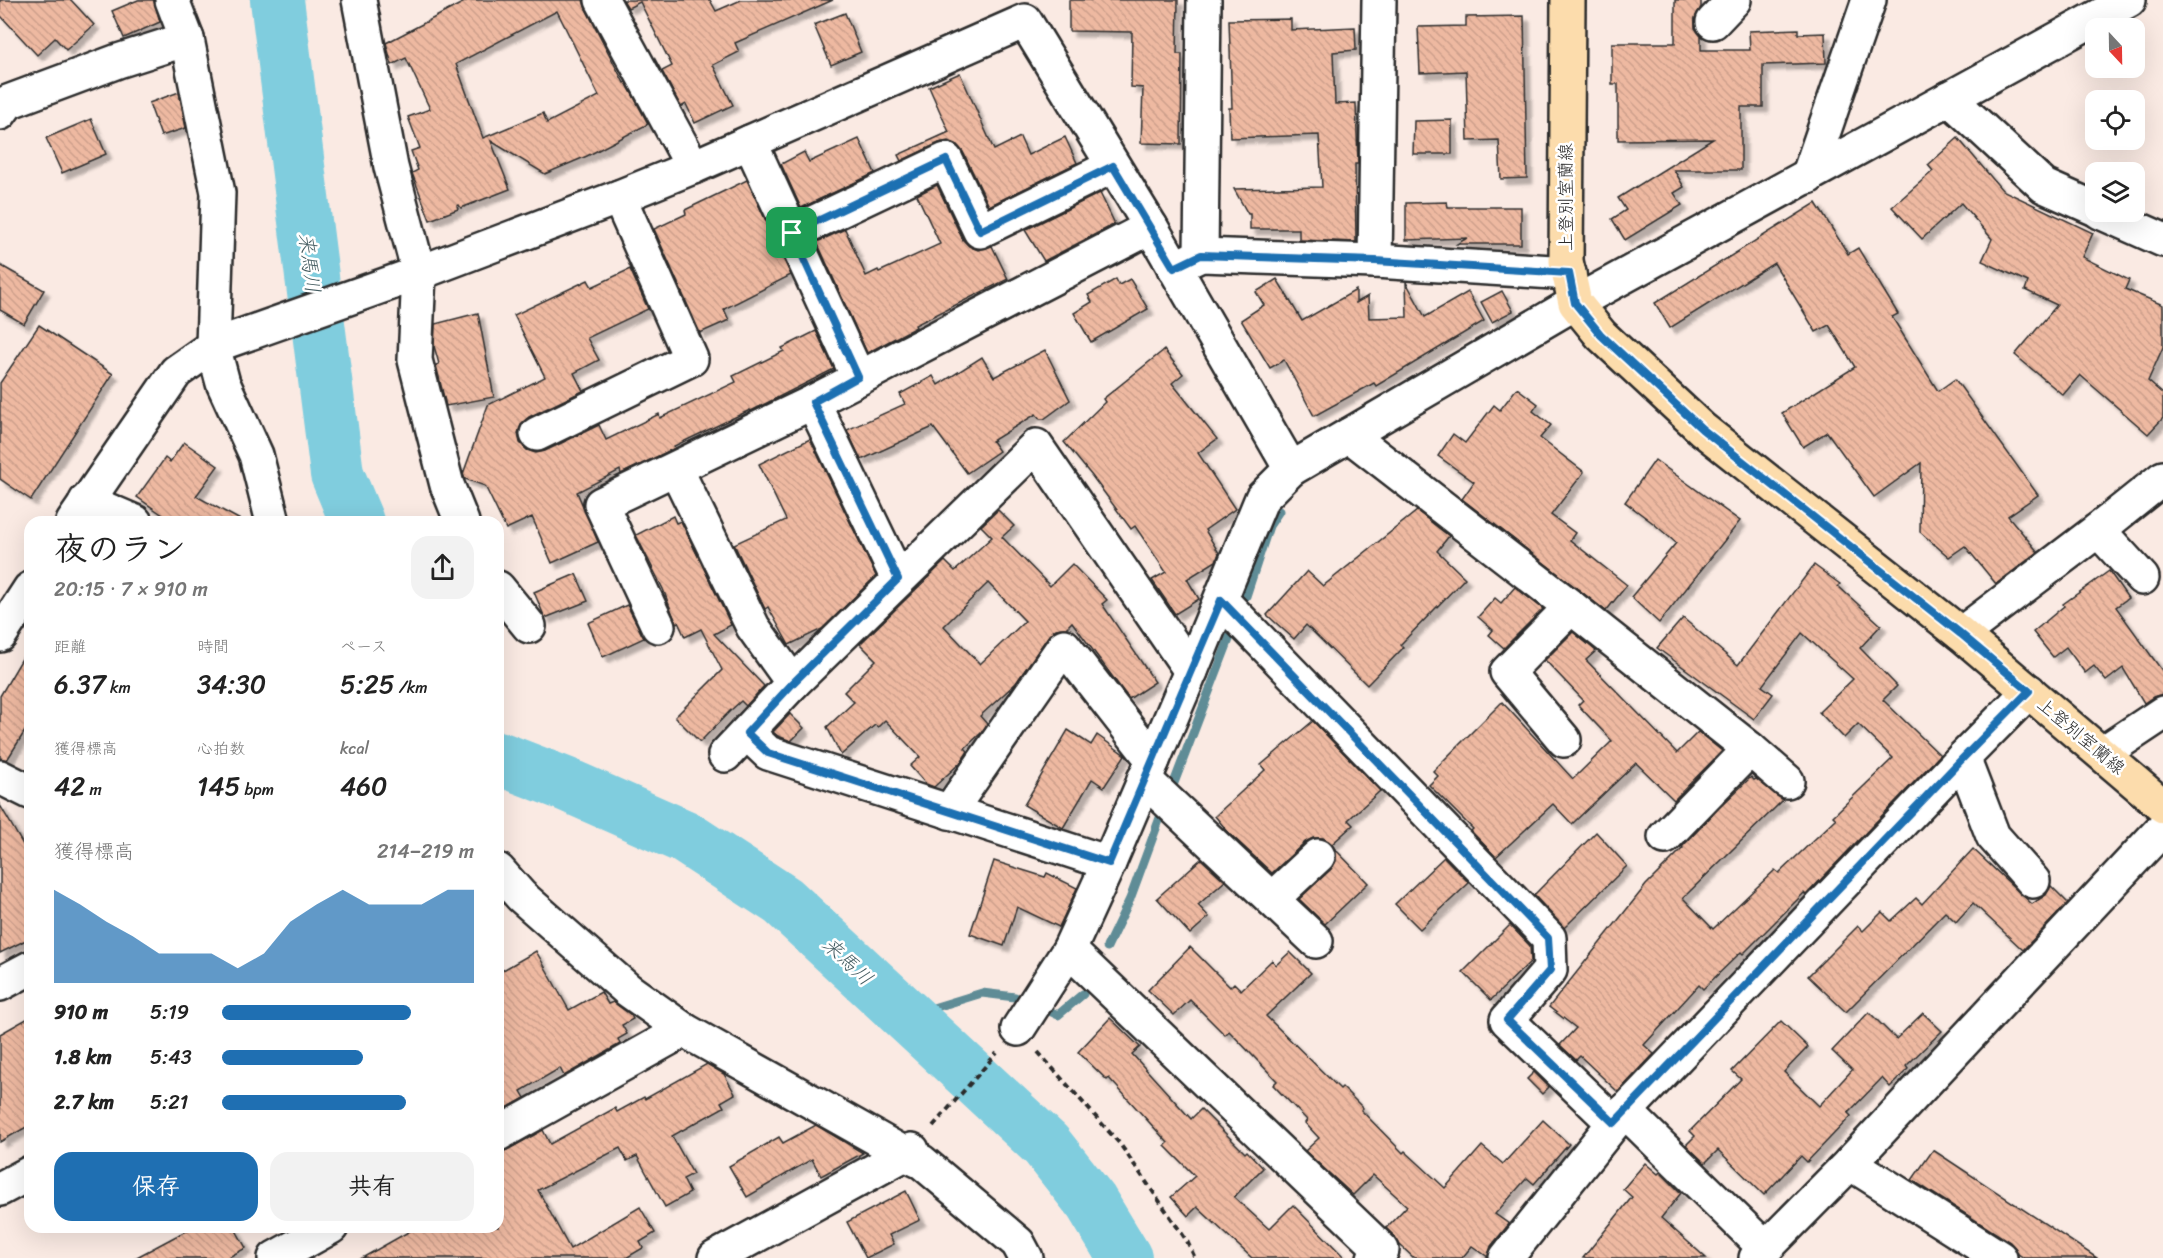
<!DOCTYPE html>
<html lang="ja">
<head>
<meta charset="utf-8">
<style>
  :root { --surface:#fff; --page:#f2f2f2; --text:#222; --muted:#767676; --accent:#1f6fb2 }
  body { margin:0; font-family:Sriracha,"Klee One",sans-serif; background:var(--page); color:var(--text); height:100vh; display:flex; flex-direction:column; font-size:22px; white-space:nowrap }
  * { box-sizing:border-box; margin:0 }
  p { font-size:20px; color:var(--muted) }
  .icon { flex:none; width:33px; height:33px; fill:none; stroke:currentColor; stroke-width:2; stroke-linecap:round; stroke-linejoin:round }
  .map { position:relative; flex:1; overflow:hidden }
  .drawer { position:absolute; left:24px; top:516px; width:480px; height:717px; display:flex; flex-direction:column; background:var(--surface); border-radius:18px; box-shadow:0 6px 24px #0002 }
  .drawer>* { flex:none }
  .needle { width:39px; rotate:158deg }
  .controls { position:absolute; left:2085px; top:18px; display:grid; gap:12px }
  .controls a { display:grid; place-items:center; width:60px; height:60px; border-radius:12px; background:var(--surface); box-shadow:0 6px 24px #0002; font-size:30px }
  .pin { position:absolute; display:grid; place-items:center; width:51px; height:51px; color:#fff; margin:-26px; border-radius:12px; box-shadow:0 3px 9px #0006 }
  .round { display:grid; place-items:center; flex:none; width:63px; height:63px; border-radius:18px; background:var(--page) }
  .headline { display:flex; align-items:center; justify-content:space-between; height:102px; padding:0 30px }
  h1 { font-size:33px; font-weight:600; line-height:45px }
  .stats { display:grid; grid-template-columns:repeat(3,1fr); gap:9px; height:102px; padding:6px 30px }
  .stats div { display:grid; align-content:center }
  .stats b { font-size:26px; font-weight:600 }
  .stats small { font-size:16px; font-weight:400 }
  .stats p { font-size:16px }
  .chart { height:168px; padding:12px 30px }
  .chart p { display:flex; justify-content:space-between }
  .chart svg { width:100%; height:108px; margin-top:6px; fill:var(--accent); opacity:.7 }
  .action { display:flex; gap:12px; margin-top:auto; padding:12px 30px }
  .action a { flex:1; height:69px; border-radius:18px; background:var(--accent); color:#fff; font-size:24px; font-weight:600; line-height:69px; text-align:center }
  .action a+a { background:var(--page); color:var(--text) }
  ul { padding:0 30px; list-style:none; font-size:20px }
  li { display:grid; grid-template-columns:96px 72px 1fr; align-items:center; height:45px }
  li i { height:15px; border-radius:8px; background:var(--accent) }
  .map>svg:first-child { display:block }
  .lines { fill:none; stroke-linecap:round; stroke-linejoin:round }
  .stream { stroke:#5e8c96; stroke-width:9 }
  .river { stroke:#80cdde; stroke-width:54 }
  .building { fill:url(#building-back-hatch); stroke:#2b2b2b; stroke-width:1.5; fill-rule:evenodd; filter:url(#shadow) }
  .minor-casing { stroke:#2b2b2b; stroke-width:38 }
  .major-casing { stroke:#2b2b2b; stroke-width:38 }
  .path { stroke:#2b2b2b; stroke-width:4; stroke-dasharray:6 4.5; stroke-linecap:butt }
  .minor { stroke:#fff; stroke-width:33 }
  .major { stroke:#fcdcac; stroke-width:33 }
  .route-casing { stroke:#fff; stroke-width:12 }
  .route { stroke:#1f6fb2; stroke-width:8 }
  .labels { text-anchor:middle; stroke-width:5; stroke-linejoin:round; paint-order:stroke }
  .street-label { font-size:18px; fill:#2b2b2b; stroke:#fff }
  .water-label { font-size:20px; font-style:italic; fill:#445c61; stroke:#fff }
</style>
</head>
<body>
<div class="map">
<svg width="2163" height="1258" viewBox="0 0 2163 1258">
  <defs>
    <pattern id="building-back-hatch" width="6" height="6" patternUnits="userSpaceOnUse" patternTransform="scale(1.5)"><rect width="6" height="6" fill="#eeb9a1"/><path d="M-1 5l2 2M0 0l6 6M5-1l2 2" fill="none" stroke="#cc9f8b"/></pattern>
    <filter id="shadow"><feDropShadow dx="5.5" dy="5.5" stdDeviation="1.5" flood-color="#0004"/></filter>
  </defs>
  <rect width="100%" height="100%" fill="#faeae3"/>
  <filter id="ink" filterUnits="userSpaceOnUse"><feTurbulence type="fractalNoise" baseFrequency=".0167" numOctaves="2"/><feDisplacementMap in="SourceGraphic" scale="12" xChannelSelector="R" yChannelSelector="G"/><feConvolveMatrix kernelMatrix="1 2 1 2 8 2 1 2 1" color-interpolation-filters="sRGB"/></filter>
  <g filter="url(#ink)">
    <g class="lines">
      <g class="stream">
        <polyline points="1246,596 1269,526 1279,511"/>
        <polyline points="1174,783 1230,637"/>
        <polyline points="1107,947 1130,899 1161,815"/>
        <polyline points="1043,1008 1058,1015 1083,994"/>
        <polyline points="907,1016 982,993 1015,997"/>
      </g>
      <g class="river">
        <polyline points="277,0 337,474 357,522"/>
        <polyline points="498,758 565,784 685,837 783,901 1046,1145 1091,1202 1125,1258"/>
      </g>
    </g>
    <g class="building">
      <polygon points="0,0 71,0 94,25 66,50 55,38 37,55 0,15"/>
      <polygon points="138,0 154,0 160,22 124,38 112,11"/>
      <path d="M468 0H583L586 9 624 83 626 82 648 124 587 156 545 174 491 141 510 189 461 208 459 205 457 206 458 209 430 220 412 173 418 170 411 151 420 148 408 117 430 109 406 58 392 65 386 43ZM557 11 599 96 547 123 543 113 483 138 456 64Z"/>
      <polygon points="623,0 710,0 716,11 741,0 833,0 735,43 739,52 713,65 733,105 695,123 686,104 681,107 662,71 672,66 640,2 628,8"/>
      <polygon points="1069,0 1178,0 1177,54 1182,54 1181,144 1141,143 1143,88 1131,87 1132,32 1069,31"/>
      <polygon points="1675,0 1701,0 1701,7 1695,18 1695,28 1701,36 1701,50 1750,50 1749,31 1798,29 1798,34 1825,33 1826,63 1763,65 1763,107 1741,107 1741,170 1674,170 1684,187 1674,193 1682,205 1625,240 1612,219 1626,210 1618,198 1713,139 1618,140 1618,84 1612,84 1612,43 1675,43"/>
      <polygon points="845,13 861,52 831,65 814,25"/>
      <polygon points="1524,16 1527,178 1501,179 1499,140 1468,141 1466,71 1420,73 1418,27 1466,26 1466,17"/>
      <polygon points="1291,19 1291,30 1355,27 1356,50 1333,52 1335,104 1356,103 1358,164 1355,164 1356,242 1299,240 1299,229 1250,229 1250,214 1248,214 1234,189 1322,187 1319,135 1230,138 1229,108 1232,108 1229,20"/>
      <polygon points="960,73 994,150 1020,137 1028,155 1065,137 1077,163 989,206 963,152 956,144 948,141 939,143 901,161 898,155 949,132 929,87"/>
      <polygon points="179,92 186,128 161,136 149,103"/>
      <polygon points="91,119 106,154 62,173 46,138"/>
      <polygon points="1452,120 1452,154 1413,154 1414,121"/>
      <polygon points="1958,138 2002,190 2093,233 2082,257 2129,280 2125,289 2163,305 2163,347 2148,381 2163,394 2163,418 2148,434 2080,375 2063,395 2015,355 2057,305 2025,290 2028,282 1982,261 1992,239 1961,203 1922,239 1892,207 1933,171 1928,165"/>
      <polygon points="859,139 875,173 801,208 781,164 804,152 809,162"/>
      <polygon points="747,180 791,275 724,309 729,320 700,333 654,229 686,214 685,210"/>
      <polygon points="937,185 963,240 969,246 978,250 992,246 1008,279 915,325 916,327 867,353 817,242 845,229 866,276 878,270 879,272 940,244 917,195"/>
      <polygon points="1100,193 1115,224 1044,261 1025,230"/>
      <polygon points="1447,202 1448,207 1521,207 1521,244 1457,244 1467,238 1406,240 1406,203"/>
      <polygon points="1816,203 1848,254 1858,248 1898,314 1892,317 1938,391 1955,379 2038,495 2008,516 2038,552 1996,584 1965,546 1949,557 1920,532 1921,463 1874,497 1827,432 1803,447 1782,413 1855,367 1829,325 1816,332 1774,263 1670,328 1655,303"/>
      <polygon points="0,265 44,290 24,324 0,310"/>
      <polygon points="630,269 648,309 587,338 599,360 574,373 583,391 529,417 522,423 518,433 520,443 527,450 536,453 545,451 599,425 606,440 659,414 660,418 736,382 733,376 784,351 782,348 816,331 834,369 751,411 750,410 674,446 675,448 621,474 620,470 577,492 598,542 552,563 532,517 506,529 485,486 465,479 463,474 488,405 545,377 514,315 588,280 592,287"/>
      <polygon points="1116,279 1119,285 1130,279 1148,309 1091,342 1074,313 1092,302 1088,295"/>
      <polygon points="1277,279 1302,321 1356,290 1356,303 1368,296 1369,318 1407,317 1406,282 1425,317 1468,292 1484,321 1376,386 1374,383 1314,416 1284,360 1270,368 1241,320 1264,305 1256,292"/>
      <polygon points="1502,291 1513,311 1492,322 1481,302"/>
      <polygon points="478,313 494,397 446,406 436,365 439,364 434,346 435,324"/>
      <polygon points="39,325 113,374 31,500 0,479 0,383"/>
      <polygon points="1045,350 1070,400 1044,419 1040,419 1036,414 992,441 999,451 967,473 933,427 861,460 847,430 905,404 900,394 933,376 938,385 982,357 994,377"/>
      <polygon points="1164,350 1183,374 1172,383 1217,439 1198,453 1235,509 1205,530 1219,553 1216,561 1187,579 1199,599 1175,614 1152,580 1166,572 1135,526 1131,529 1092,476 1064,442 1105,402 1103,399"/>
      <polygon points="1517,388 1538,404 1533,411 1551,425 1540,438 1584,472 1551,515 1575,533 1570,540 1627,585 1606,611 1462,499 1474,482 1438,456 1453,434 1465,443 1494,405 1500,410"/>
      <polygon points="810,439 876,576 822,629 789,645 768,607 765,609 734,544 786,520 759,464"/>
      <polygon points="184,442 218,466 196,496 244,522 173,522 137,497 165,458 170,462"/>
      <polygon points="1655,460 1740,521 1659,623 1631,597 1676,543 1653,523 1625,502"/>
      <path d="M998 510 1014 526 1002 537 1050 586 1072 564 1107 600 1102 604 1155 682 1129 699 1072 622 1066 628 1056 629 1049 635 1016 683 980 716 987 724 981 733 965 748 968 751 961 762 934 787 926 784 910 766 920 757 885 720 878 727 875 725 841 755 827 727 854 702 844 692 876 660 860 644 945 561 955 571 992 537 981 526ZM988 583 1025 621 980 664 944 626Z"/>
      <polygon points="1417,511 1449,536 1437,551 1465,578 1400,645 1403,648 1367,685 1306,625 1294,639 1267,615 1307,571 1323,586"/>
      <polygon points="673,516 676,523 681,521 731,625 714,634 764,686 746,706 741,701 730,711 700,742 675,717 722,670 701,629 685,637 678,622 676,623 663,589 636,535"/>
      <polygon points="1814,565 1840,584 1838,586 1881,625 1860,648 1897,686 1883,700 1940,755 1806,895 1804,893 1743,954 1741,952 1703,989 1699,985 1644,1045 1654,1054 1618,1092 1580,1056 1576,1060 1560,1045 1576,1028 1549,1007 1646,885 1683,848 1682,847 1719,808 1751,777 1754,780 1756,779 1783,800 1683,898 1713,929 1775,870 1779,873 1836,819 1833,816 1893,758 1858,724 1844,738 1819,712 1853,679 1802,633 1762,686 1773,694 1754,719 1657,648 1683,618 1738,665"/>
      <polygon points="2109,571 2128,598 2116,607 2163,672 2163,694 2153,697 2144,703 2123,668 2106,681 2094,666 2085,673 2066,647 2053,657 2033,632 2064,606 2063,604"/>
      <polygon points="576,574 588,601 545,618 534,592"/>
      <polygon points="1515,587 1543,609 1504,648 1489,635 1493,630 1478,617 1495,598 1501,603"/>
      <polygon points="627,605 644,638 603,657 588,623"/>
      <polygon points="1573,632 1596,651 1586,660 1677,753 1698,732 1722,751 1674,800 1636,763 1572,824 1553,804 1496,857 1471,831 1473,829 1429,785 1438,776 1433,771 1502,702 1573,779 1612,741 1578,705 1583,700 1545,660"/>
      <polygon points="30,645 30,723 7,760 0,758 0,696"/>
      <polygon points="790,714 804,728 791,741 778,736 773,732"/>
      <polygon points="1313,721 1380,791 1348,820 1353,825 1332,844 1323,838 1313,838 1305,842 1272,873 1229,833 1215,816 1265,770 1261,765"/>
      <polygon points="1068,730 1091,745 1097,735 1125,755 1104,787 1092,779 1063,828 1024,805"/>
      <polygon points="0,805 30,857 30,938 0,953"/>
      <polygon points="1596,832 1627,866 1564,928 1534,895"/>
      <polygon points="1334,848 1368,883 1325,924 1299,899 1331,869 1336,861"/>
      <polygon points="1973,849 2032,904 2046,895 2051,886 2068,903 2023,950 1973,903 1956,922 1945,912 1846,1012 1808,976 1858,926 1863,931 1882,912 1891,921 1916,898 1922,904"/>
      <polygon points="1444,857 1469,883 1420,929 1395,904"/>
      <polygon points="1201,859 1225,881 1198,905 1209,917 1190,934 1157,898"/>
      <polygon points="994,861 1045,877 1047,873 1077,888 1059,927 1017,907 1004,946 970,934"/>
      <polygon points="1510,925 1530,946 1531,961 1491,1000 1463,972"/>
      <polygon points="1190,947 1230,987 1234,983 1241,990 1272,960 1276,965 1290,952 1311,973 1266,1016 1340,1089 1342,1087 1363,1108 1361,1110 1403,1153 1405,1151 1445,1188 1482,1146 1503,1164 1543,1120 1569,1144 1534,1184 1527,1178 1495,1214 1509,1224 1491,1246 1488,1257 1472,1246 1462,1258 1414,1258 1400,1245 1395,1237 1386,1228 1407,1206 1373,1175 1353,1195 1305,1151 1319,1138 1305,1123 1307,1120 1273,1085 1277,1081 1229,1031 1225,1035 1190,1000 1174,1015 1148,990"/>
      <polygon points="536,951 569,1010 601,992 608,1004 613,1002 631,1015 633,1019 622,1025 627,1034 618,1039 620,1044 564,1076 560,1068 521,1091 525,1098 498,1113 498,973"/>
      <polygon points="1869,1012 1896,1039 1923,1013 1942,1031 1906,1066 1908,1069 1890,1087 1882,1078 1848,1113 1851,1116 1807,1162 1801,1156 1764,1195 1718,1150 1705,1163 1686,1145 1695,1136 1690,1131 1741,1079 1732,1071 1781,1021 1808,1047 1784,1072 1819,1106 1852,1070 1832,1051"/>
      <polygon points="30,1017 30,1125 0,1142 0,1034"/>
      <polygon points="1110,1018 1140,1047 1132,1054 1191,1119 1201,1109 1245,1153 1247,1151 1263,1168 1234,1197 1269,1229 1293,1205 1345,1258 1252,1258 1197,1207 1188,1216 1171,1197 1195,1176 1165,1146 1168,1143 1109,1078 1107,1080 1078,1052"/>
      <polygon points="707,1064 724,1074 735,1094 721,1102 724,1107 672,1136 693,1174 683,1179 690,1193 665,1207 637,1156 627,1161 620,1148 538,1190 570,1249 640,1207 655,1233 640,1242 643,1248 626,1258 362,1258 417,1227 498,1227 498,1153 507,1150 543,1130 550,1144 615,1108 617,1112 644,1097 645,1099"/>
      <polygon points="1534,1072 1549,1087 1542,1094 1527,1079"/>
      <polygon points="816,1125 863,1153 821,1176 812,1159 747,1197 729,1166 779,1137 783,1143"/>
      <polygon points="1933,1150 2097,1258 2024,1258 2018,1254 2016,1249 2010,1242 1912,1180"/>
      <polygon points="1645,1163 1658,1174 1660,1172 1681,1193 1661,1218 1706,1258 1583,1258 1632,1197 1623,1189"/>
      <polygon points="906,1191 920,1220 889,1235 894,1244 866,1258 847,1222"/>
      <polygon points="193,1227 234,1227 246,1248 227,1258 135,1258"/>
    </g>
    <g class="lines">
      <g class="minor-casing">
        <g id="minor">
          <polyline points="172,0 187,39 218,193 213,346 223,383 256,455 273,522"/>
          <polyline points="359,0 391,167 419,273 415,360 447,485 462,522"/>
          <polyline points="602,0 693,167"/>
          <polyline points="1713,22 1734,0"/>
          <polyline points="1949,98 2044,186 2096,209"/>
          <polyline points="0,113 8,102 118,61 187,39"/>
          <polyline points="750,142 858,377"/>
          <polyline points="1808,177 1869,0"/>
          <polyline points="2100,212 2163,240"/>
          <polyline points="792,233 946,160 980,231 1113,166"/>
          <polyline points="1201,255 1204,0"/>
          <polyline points="1375,261 1379,0"/>
          <polyline points="1174,268 1201,255 1375,261 1569,273"/>
          <polyline points="813,402 898,579"/>
          <polyline points="537,434 691,359 619,197"/>
          <polyline points="1349,435 1571,607 1750,749 1665,837"/>
          <polyline points="676,469 753,627 793,683"/>
          <polyline points="86,501 135,522"/>
          <polyline points="73,522 176,372 213,346 419,273 619,197 693,167 1025,21 1151,227 1291,469 1575,303 2129,0"/>
          <polyline points="2098,530 2142,578"/>
          <polyline points="498,588 529,626"/>
          <polyline points="1221,600 1549,938 1550,970 1507,1020 1614,1123"/>
          <polyline points="658,626 601,504 813,402 1151,227"/>
          <polyline points="1961,634 2098,530 2163,478"/>
          <polyline points="0,635 30,589"/>
          <polyline points="747,733 768,753 1109,863"/>
          <polyline points="1564,740 1507,672 1571,607"/>
          <polyline points="1750,749 1787,781"/>
          <polyline points="2103,753 2163,713"/>
          <polyline points="725,755 793,683 1036,446 1191,671"/>
          <polyline points="1963,758 1993,836 2033,881"/>
          <polyline points="0,777 30,792"/>
          <polyline points="1144,779 1316,941"/>
          <polyline points="949,812 1064,646 1153,760"/>
          <polyline points="498,870 521,896 628,990 684,1030 903,1153 922,1162 1018,1243 1026,1258"/>
          <polyline points="1272,899 1318,856"/>
          <polyline points="1069,950 1382,1250 1374,1258"/>
          <polyline points="0,984 30,968"/>
          <polyline points="1018,1029 1069,950 1109,863 1191,671 1262,498 1291,469"/>
          <polyline points="1625,1111 1765,1248"/>
          <polyline points="498,1134 684,1030"/>
          <polyline points="1850,1163 2000,1258"/>
          <polyline points="0,1189 30,1173"/>
          <polyline points="275,1258 331,1227"/>
          <polyline points="715,1258 912,1150"/>
          <polyline points="1506,1258 1614,1123 1963,758 2029,691"/>
          <polyline points="1756,1258 1850,1163 2163,828"/>
        </g>
      </g>
      <g class="major-casing">
        <polyline id="major" points="1568,0 1566,261 1575,303 1601,335 1702,429 1961,634 2163,806"/>
      </g>
      <g class="path">
        <polyline points="1038,1052 1120,1144 1187,1241 1195,1258"/>
        <polyline points="933,1126 997,1053"/>
      </g>
      <use href="#minor" class="minor"/>
      <use href="#major" class="major"/>
    </g>
  </g>
  <g class="lines" filter="url(#ink)">
    <g class="route-casing">
      <polygon id="route" points="946,160 980,231 1113,166 1174,268 1201,255 1375,261 1569,273 1575,303 1601,335 1702,429 1961,634 2029,691 1963,758 1614,1123 1507,1020 1550,970 1548,938 1221,600 1109,863 768,753 747,733 793,683 898,579 813,402 858,377 792,233"/>
    </g>
    <use href="#route" class="route"/>
  </g>
  <g class="labels">
    <g class="street-label">
      <text transform="translate(1566 197) rotate(-90)" y="6">上登別室蘭線</text>
      <text transform="translate(2081 736) rotate(40)" y="6">上登別室蘭線</text>
    </g>
    <g class="water-label">
      <text transform="translate(310 263) rotate(83)" y="7">来馬川</text>
      <text transform="translate(848 961) rotate(43)" y="7">来馬川</text>
    </g>
  </g>
</svg>
<div class="controls">
<a><svg class="needle" viewBox="-14 -14 28 28"><path d="M0-13l5 13h-10z" fill="#e53935"/><path d="M0 13l5-13h-10z" fill="#767676"/></svg></a>
<a><svg class="icon" aria-label="locate" viewBox="0 0 24 24"><circle cx="12" cy="12" r="6"/><path d="M12 2v4M12 18v4M2 12h4M18 12h4"/></svg></a>
<a><svg class="icon" aria-label="layers" viewBox="0 0 24 24"><path d="M12 4l9 5-9 5-9-5zM3 14l9 5 9-5"/></svg></a>
</div>
<div class="pin" style="left:792px;top:233px;background:#1e9e55"><svg class="icon" aria-label="arrive" viewBox="0 0 24 24"><path d="M6 21V4h12l-3 4 3 4H6"/></svg></div>
<section class="drawer">
<div class="headline"><div><h1>夜のラン</h1><p>20:15 · 7 × 910 m</p></div><a class="round"><svg class="icon" aria-label="share" viewBox="0 0 24 24"><path d="M12 15V3M7 8l5-5 5 5M5 13v7h14v-7"/></svg></a></div>
<div class="stats">
<div><p>距離</p><b>6.37<small> km</small></b></div>
<div><p>時間</p><b>34:30</b></div>
<div><p>ペース</p><b>5:25<small> /km</small></b></div>
</div>
<div class="stats">
<div><p>獲得標高</p><b>42<small> m</small></b></div>
<div><p>心拍数</p><b>145<small> bpm</small></b></div>
<div><p>kcal</p><b>460</b></div>
</div>
<div class="chart"><p><span>獲得標高</span>214–219 m</p>
<svg viewBox="0 0 160 44" preserveAspectRatio="none"><path d="M0 44V6L10 12L20 19L30 25L40 32L50 32L60 32L70 38L80 32L90 19L100 12L110 6L120 12L130 12L140 12L150 6L160 6V44z"/></svg>
</div>
<ul>
<li><b>910 m</b>5:19<i style="width:75%"></i></li>
<li><b>1.8 km</b>5:43<i style="width:56%"></i></li>
<li><b>2.7 km</b>5:21<i style="width:73%"></i></li>
</ul>
<div class="action"><a>保存</a><a>共有</a></div>
</section>
</div>
</body>
</html>
